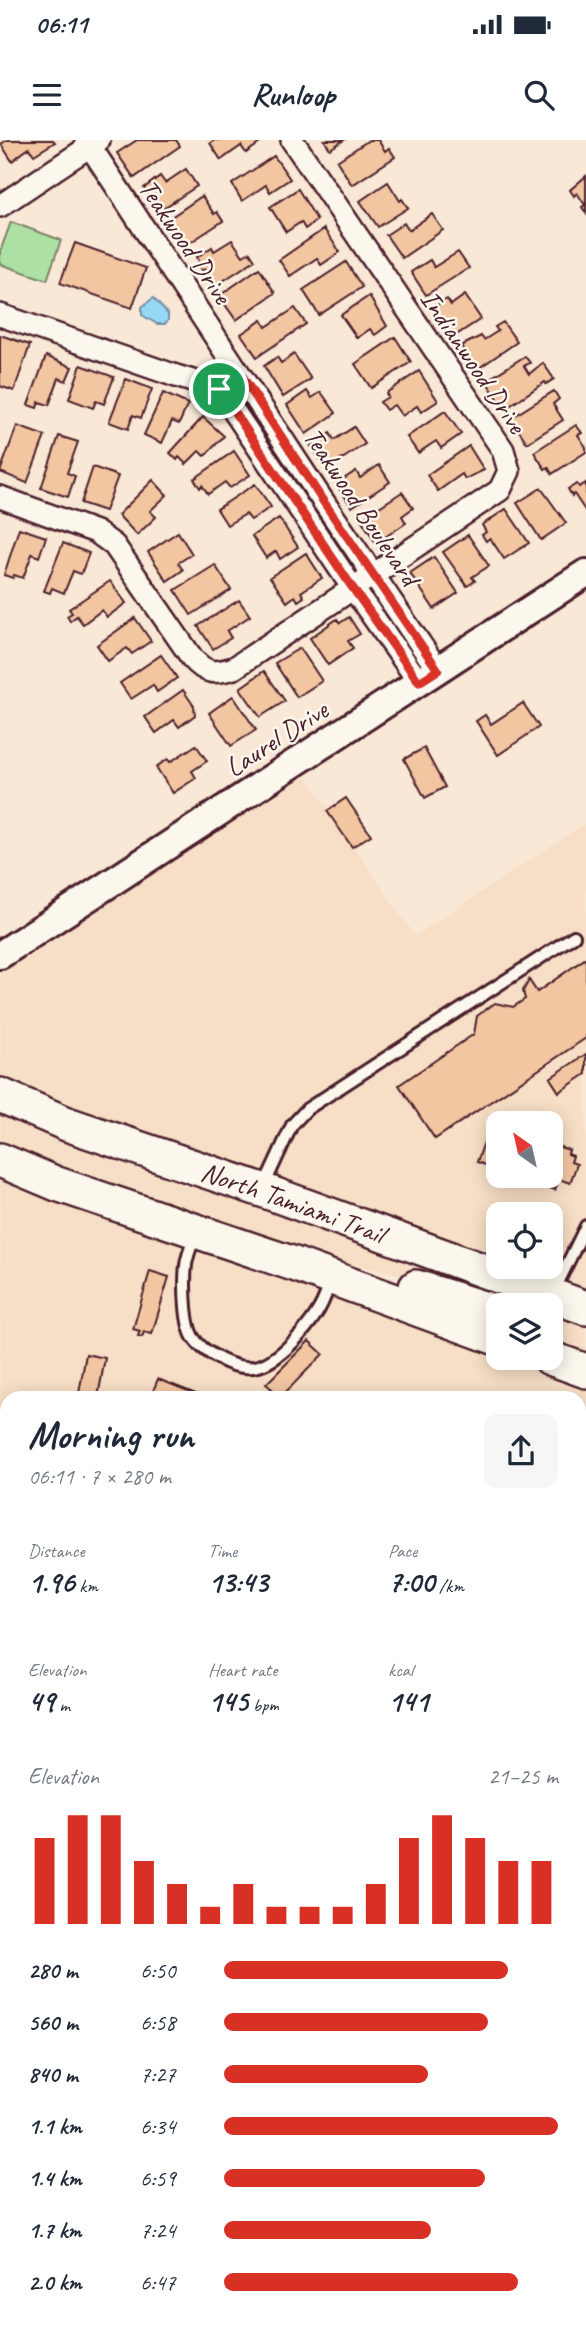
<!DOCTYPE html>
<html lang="en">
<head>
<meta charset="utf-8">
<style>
  :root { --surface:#fff; --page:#f6f6f7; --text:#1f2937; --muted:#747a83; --accent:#d93025 }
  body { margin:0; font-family:Caveat,sans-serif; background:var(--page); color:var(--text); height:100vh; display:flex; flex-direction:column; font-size:26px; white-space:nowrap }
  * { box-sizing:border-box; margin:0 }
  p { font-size:23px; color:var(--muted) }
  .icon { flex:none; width:38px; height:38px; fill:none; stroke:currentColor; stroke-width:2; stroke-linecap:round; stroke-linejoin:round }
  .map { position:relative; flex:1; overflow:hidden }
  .sheet { position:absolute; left:0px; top:1251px; width:586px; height:936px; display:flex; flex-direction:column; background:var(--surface); border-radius:21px 21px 0 0; box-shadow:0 4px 18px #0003 }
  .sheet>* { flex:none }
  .needle { width:46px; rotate:326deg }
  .tools { position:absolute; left:486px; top:971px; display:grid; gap:14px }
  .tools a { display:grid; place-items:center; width:77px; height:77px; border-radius:14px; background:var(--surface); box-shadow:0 4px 18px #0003; font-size:35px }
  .pin { position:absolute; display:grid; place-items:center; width:60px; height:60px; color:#fff; margin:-30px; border:4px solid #fff; border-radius:50%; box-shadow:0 2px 7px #0007 }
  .round { display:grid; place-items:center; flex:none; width:74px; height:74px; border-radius:14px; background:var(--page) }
  .summary { display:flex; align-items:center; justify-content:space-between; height:119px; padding:0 28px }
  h1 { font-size:38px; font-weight:600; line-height:52px }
  .figures { display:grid; grid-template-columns:repeat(3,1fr); gap:10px; height:119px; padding:7px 28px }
  .figures div { display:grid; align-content:center }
  .figures b { font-size:30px; font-weight:600 }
  .figures small { font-size:19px; font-weight:400 }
  .figures p { font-size:19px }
  .chart { height:196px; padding:14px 28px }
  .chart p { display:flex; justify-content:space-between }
  .chart svg { width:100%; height:126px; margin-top:7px; stroke:var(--accent); stroke-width:6 }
  ul { padding:0 28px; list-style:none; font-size:23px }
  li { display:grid; grid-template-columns:112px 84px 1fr; align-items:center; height:52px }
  li i { height:18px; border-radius:9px; background:var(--accent) }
  .status { display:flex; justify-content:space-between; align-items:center; height:49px; padding:0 35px; background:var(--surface); direction:ltr }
  .status svg { height:19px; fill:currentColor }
  header { display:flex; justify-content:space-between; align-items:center; height:91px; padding:0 28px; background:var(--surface); font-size:32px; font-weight:600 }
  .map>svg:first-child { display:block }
  .built { fill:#f7dec6; fill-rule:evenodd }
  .green { fill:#ace1a3; stroke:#7b8067; stroke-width:2 }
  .water { fill:#95d9f7; stroke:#778fa5; stroke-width:2 }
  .building { fill:#f3c6a2; stroke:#4a1f2b; stroke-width:2 }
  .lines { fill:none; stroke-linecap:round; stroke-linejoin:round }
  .service-casing { stroke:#4a1f2b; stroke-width:16 }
  .minor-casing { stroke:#4a1f2b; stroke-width:26 }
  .tertiary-casing { stroke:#4a1f2b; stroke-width:32 }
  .primary-casing { stroke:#4a1f2b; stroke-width:38 }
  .service { stroke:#fbf7ec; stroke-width:10 }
  .minor { stroke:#fbf7ec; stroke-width:21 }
  .tertiary { stroke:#fbf7ec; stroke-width:26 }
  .primary { stroke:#fbf7ec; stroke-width:33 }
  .route-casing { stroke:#fff; stroke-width:14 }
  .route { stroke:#d93025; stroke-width:9 }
  .labels { text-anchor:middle; stroke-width:5; stroke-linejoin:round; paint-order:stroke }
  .street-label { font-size:28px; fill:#4a1f2b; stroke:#fbf7ec }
</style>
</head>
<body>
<div class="status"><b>06:11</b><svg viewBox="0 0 49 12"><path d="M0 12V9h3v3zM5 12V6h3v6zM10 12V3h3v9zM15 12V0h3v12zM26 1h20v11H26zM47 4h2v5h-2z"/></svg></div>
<header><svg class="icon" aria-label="menu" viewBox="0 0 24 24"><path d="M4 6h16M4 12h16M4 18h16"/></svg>Runloop<svg class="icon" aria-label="search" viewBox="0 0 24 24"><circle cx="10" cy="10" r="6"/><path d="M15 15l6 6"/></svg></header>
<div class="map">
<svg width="586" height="2186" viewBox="0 0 586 2186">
  <rect width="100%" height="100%" fill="#f9e8d6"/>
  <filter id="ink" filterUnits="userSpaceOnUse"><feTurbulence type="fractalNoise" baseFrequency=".0143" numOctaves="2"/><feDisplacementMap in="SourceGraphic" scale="14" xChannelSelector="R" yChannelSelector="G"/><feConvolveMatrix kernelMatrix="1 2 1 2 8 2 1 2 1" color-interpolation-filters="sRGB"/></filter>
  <g filter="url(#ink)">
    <g class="built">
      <path d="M302 631 415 796 586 683V1158L503 1127H551V1074H499V1125L0 944V827ZM499 984H551V1036H499Z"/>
      <polygon points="0,966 531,1165 502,1164 426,1139 295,1114 0,1010"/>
      <polygon points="0,1031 499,1210 499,1218 522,1218 586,1242 586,1413 579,1418 579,1258 7,1258 7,1375 0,1372"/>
      <polygon points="556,1167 586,1178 586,1221 551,1208 551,1175"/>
      <polygon points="7,1839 7,2180 579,2180 583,2186 0,2186 0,1844"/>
    </g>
    <polygon class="green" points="11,82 61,100 47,140 0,124 0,112"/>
    <polygon class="water" points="153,158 168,174 168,180 165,184 157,184 142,175 142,167"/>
    <g class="building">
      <polygon points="7,0 53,0 55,2 34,15 29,8 12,21 1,4"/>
      <polygon points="137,0 176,0 180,6 134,38 117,13"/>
      <polygon points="215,0 264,0 246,13 241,6 221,20 210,3"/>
      <polygon points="324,0 344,0 330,9"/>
      <polygon points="369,0 378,0 385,11 389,8 395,17 352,45 337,21"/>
      <polygon points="274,16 290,39 270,52 266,45 242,61 232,44"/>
      <polygon points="186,29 197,46 159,71 144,48 160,36 165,43"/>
      <polygon points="586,36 586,73 582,67 585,65 577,53 574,56 570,50"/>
      <polygon points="388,42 400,61 402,59 408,68 378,87 360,61"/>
      <polygon points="298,49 317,80 305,89 301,82 286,92 270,67"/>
      <polygon points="202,56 214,74 217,72 223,81 185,106 167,80"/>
      <polygon points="432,74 443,90 402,118 386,95 404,83 409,90"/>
      <polygon points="324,89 340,112 321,125 317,118 290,136 279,120"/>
      <polygon points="232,100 243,116 250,112 255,120 215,146 205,129 202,131 197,124 200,123 197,117 212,107 214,111"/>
      <polygon points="75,103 146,128 132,168 60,143"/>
      <polygon points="458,112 469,128 426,155 411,132 430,120 434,127"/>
      <polygon points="346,122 362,147 319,175 303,150"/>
      <polygon points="259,128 275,153 236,180 219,156"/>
      <polygon points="465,155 481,179 453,197 434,167 447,159 451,165"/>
      <polygon points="369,156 387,186 375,195 370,189 357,198 341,175"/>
      <polygon points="295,168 306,184 257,217 241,194 262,180 266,187"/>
      <polygon points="503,182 517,202 476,230 461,206 481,196 484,200 498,191 495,187"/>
      <polygon points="0,195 30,205 14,251 0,246"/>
      <polygon points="395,197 411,222 371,248 355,224"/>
      <polygon points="294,214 311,239 283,257 264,226 277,217 281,223"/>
      <polygon points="46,216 72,227 66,241 59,238 49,265 39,262 37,268 28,265"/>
      <polygon points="525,216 530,223 524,226 529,234 543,223 554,239 546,244 545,242 505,269 486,241"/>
      <polygon points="81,225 114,237 104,264 96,261 93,268 69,259"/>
      <polygon points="419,231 438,261 421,272 417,266 402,276 394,265 386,270 380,262 388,257 386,253"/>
      <polygon points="126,239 152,249 141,278 133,275 128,289 109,282"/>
      <polygon points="307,251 312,258 321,252 336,273 306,294 287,265"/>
      <polygon points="554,251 559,259 553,264 563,280 527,303 511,278"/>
      <polygon points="163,253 188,264 179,284 172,281 162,303 144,295"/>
      <polygon points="445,271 461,294 441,308 436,301 418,313 407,297"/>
      <polygon points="203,277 224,296 205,316 199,311 186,324 179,317 177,320 170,313"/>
      <polygon points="576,285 582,293 578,295 586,307 586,312 552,334 548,327 545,329 534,312"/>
      <polygon points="17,286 45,296 27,343 0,332"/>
      <polygon points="354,287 365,304 327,329 311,306 330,293 334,300"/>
      <polygon points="59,296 78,302 67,333 75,336 68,357 41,348"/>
      <polygon points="469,306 484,330 465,339 462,334 438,351 427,335"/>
      <polygon points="234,311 250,335 230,348 225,342 208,354 202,345 200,348 194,339"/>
      <polygon points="379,325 390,342 352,367 336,344 356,331 360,338"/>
      <polygon points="93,327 118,336 105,371 81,363"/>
      <polygon points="153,340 167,355 150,371 156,377 137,395 118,375"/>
      <polygon points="586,343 586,372 574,354 572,356 568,349 577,344 579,347"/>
      <polygon points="255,344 271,367 251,380 246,374 227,385 217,369"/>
      <polygon points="541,348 566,383 541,400 517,363"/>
      <polygon points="402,352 413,368 402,376 406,383 376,403 361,379"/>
      <polygon points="506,369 529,403 504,419 490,398 486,401 482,395 486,392 482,385"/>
      <polygon points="279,378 298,407 280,419 276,411 266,418 252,396"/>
      <polygon points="19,388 46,397 39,417 32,414 23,438 14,435 13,438 4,435"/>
      <polygon points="178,392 192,414 178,423 183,430 167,441 148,412"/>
      <polygon points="468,395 489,426 472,437 475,441 467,446 443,412"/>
      <polygon points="63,403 89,413 81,434 73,431 64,453 52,448 50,453 44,451"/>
      <polygon points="306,413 322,438 301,452 304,457 298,461 295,456 287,462 270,437"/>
      <polygon points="434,417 458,453 434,469 410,433"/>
      <polygon points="215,425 231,450 191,475 175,450"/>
      <polygon points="110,441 126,463 107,477 102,470 83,484 77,476 70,481 67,476 72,473 69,469"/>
      <polygon points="239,460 250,476 227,491 231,498 213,509 198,486"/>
      <polygon points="349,477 360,494 348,501 353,508 328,525 310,498 337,479 340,483"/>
      <polygon points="135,478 151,501 132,514 127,508 108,521 97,505"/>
      <polygon points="300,508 322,541 297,557 275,523"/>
      <polygon points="161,515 177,538 157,552 153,545 131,559 120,543"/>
      <polygon points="264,531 285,561 260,577 240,548"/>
      <polygon points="183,550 194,566 195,575 179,587 174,580 156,593 145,577"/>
      <polygon points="233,556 256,590 231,606 209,573"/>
      <polygon points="523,563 539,587 498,615 476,581 485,575 491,584"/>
      <polygon points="196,605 207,621 192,631 196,638 173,653 156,627 168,619 170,622"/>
      <polygon points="424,608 445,647 425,658 404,619"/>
      <polygon points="346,658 371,695 352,707 327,671"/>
      <polygon points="586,818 586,898 435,999 399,945 474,894 477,876 495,863 513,867 525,859 523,851 529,840 537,852"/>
      <polygon points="586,914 586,934 559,952 550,938"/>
      <polygon points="491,983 499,986 499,1030 477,1022"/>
      <polygon points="551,1004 569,1010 568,1014 573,1016 571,1022 577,1024 570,1043 559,1039 555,1050 516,1036 551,1036"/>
      <polygon points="150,1131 169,1137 152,1194 144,1192 142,1197 138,1196 140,1191 133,1189"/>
      <polygon points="309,1201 323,1214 281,1257 275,1252 271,1255 268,1252 272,1249 266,1244"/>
      <polygon points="86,1214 105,1218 98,1257 79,1253"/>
      <polygon points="158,1239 206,1258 150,1258"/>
      <polygon points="586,1427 586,1462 579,1458 579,1437"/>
      <polygon points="579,1539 586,1543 586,1556 581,1564 579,1563"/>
      <polygon points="0,1606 7,1609 7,1622 0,1618"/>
      <polygon points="0,1633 7,1636 5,1655 0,1653"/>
      <polygon points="0,1661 7,1664 7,1686 4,1685 6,1681 0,1678"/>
      <polygon points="0,1691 7,1695 7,1705 0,1716"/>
      <polygon points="2,1746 7,1749 7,1762 0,1759"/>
      <polygon points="0,1872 7,1883 7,1949 0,1939"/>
    </g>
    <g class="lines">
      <g class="service-casing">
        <g id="service">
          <polyline points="263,1048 292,985 307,969 574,796"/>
          <path d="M196 1094C192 1104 187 1115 186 1125 184 1141 185 1175 190 1190 193 1201 202 1208 211 1214 250 1239 270 1227 299 1196 315 1178 325 1163 330 1140"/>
          <polyline points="553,1153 586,1086"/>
          <polyline points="0,2142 7,2138"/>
          <polyline points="178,2180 181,2186"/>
        </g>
      </g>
      <g class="minor-casing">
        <g id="minor">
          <polyline points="86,0 321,358 438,530"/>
          <polyline points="0,66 99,0"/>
          <polyline points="0,175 176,236 219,249 228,242"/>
          <polyline points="219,249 352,447 419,542"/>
          <path d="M0 357 96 392 114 405 192 518C206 534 214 534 234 528L500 350 509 331 503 310 292 0"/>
          <polyline points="579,1507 586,1503"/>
          <polyline points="0,1587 7,1583"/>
          <polyline points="0,1736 7,1731"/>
          <polyline points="0,2096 7,2091"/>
          <polyline points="270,2180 274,2186"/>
        </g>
      </g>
      <g class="tertiary-casing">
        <polyline id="tertiary" points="0,815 586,433"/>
      </g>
      <g class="primary-casing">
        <g id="primary">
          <path id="s1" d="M0 955 67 984 262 1050 586 1168"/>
          <polyline points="0,1020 57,1044 294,1124 499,1199"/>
          <polyline points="416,1147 499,1173"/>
          <polyline points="550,1218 586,1231"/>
        </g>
      </g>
      <use href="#service" class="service"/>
      <use href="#minor" class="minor"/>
      <use href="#tertiary" class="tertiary"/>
      <use href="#primary" class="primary"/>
    </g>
  </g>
  <g class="lines" filter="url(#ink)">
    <g class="route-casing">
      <polygon id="route" points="240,233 321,358 438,530 419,542 352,447 219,249"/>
    </g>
    <use href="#route" class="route"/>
  </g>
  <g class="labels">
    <g class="street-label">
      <text transform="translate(186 101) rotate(56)" y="10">Teakwood Drive</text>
      <text transform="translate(474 221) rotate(56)" y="10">Indianwood Drive</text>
      <text transform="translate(362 366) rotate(56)" y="10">Teakwood Boulevard</text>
      <text transform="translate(276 598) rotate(-33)" y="10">Laurel Drive</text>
      <text dy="10" stroke="none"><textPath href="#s1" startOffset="312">North Tamiami Trail</textPath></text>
    </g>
  </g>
</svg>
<div class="tools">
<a><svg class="needle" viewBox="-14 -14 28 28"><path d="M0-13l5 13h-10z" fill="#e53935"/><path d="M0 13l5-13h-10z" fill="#747a83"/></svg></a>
<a><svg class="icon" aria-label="locate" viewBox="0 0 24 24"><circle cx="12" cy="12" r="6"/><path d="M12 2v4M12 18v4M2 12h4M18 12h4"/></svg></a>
<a><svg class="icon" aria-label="layers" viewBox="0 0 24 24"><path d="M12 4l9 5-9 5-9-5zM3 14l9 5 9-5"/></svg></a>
</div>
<div class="pin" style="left:219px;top:249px;background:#1e9e55"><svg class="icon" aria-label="arrive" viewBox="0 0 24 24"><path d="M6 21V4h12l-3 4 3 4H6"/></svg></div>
<section class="sheet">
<div class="summary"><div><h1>Morning run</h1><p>06:11 · 7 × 280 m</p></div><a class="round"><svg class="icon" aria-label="share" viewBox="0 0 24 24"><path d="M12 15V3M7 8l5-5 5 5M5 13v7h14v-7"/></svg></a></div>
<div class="figures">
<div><p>Distance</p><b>1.96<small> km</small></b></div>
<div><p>Time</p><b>13:43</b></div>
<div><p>Pace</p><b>7:00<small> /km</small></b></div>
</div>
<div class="figures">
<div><p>Elevation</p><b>49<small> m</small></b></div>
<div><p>Heart rate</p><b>145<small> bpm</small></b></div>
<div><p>kcal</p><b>141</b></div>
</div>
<div class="chart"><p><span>Elevation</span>21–25 m</p>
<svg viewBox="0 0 160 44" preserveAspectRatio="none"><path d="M5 44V14M15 44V6M25 44V6M35 44V22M45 44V30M55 44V38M65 44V30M75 44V38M85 44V38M95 44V38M105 44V30M115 44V14M125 44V6M135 44V14M145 44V22M155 44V22"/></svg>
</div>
<ul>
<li><b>280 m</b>6:50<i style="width:85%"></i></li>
<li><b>560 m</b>6:58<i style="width:79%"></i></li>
<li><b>840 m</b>7:27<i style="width:61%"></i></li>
<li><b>1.1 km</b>6:34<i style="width:100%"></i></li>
<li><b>1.4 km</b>6:59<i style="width:78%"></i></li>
<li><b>1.7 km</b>7:24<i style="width:62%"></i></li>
<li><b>2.0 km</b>6:47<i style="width:88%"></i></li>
</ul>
</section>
</div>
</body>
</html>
